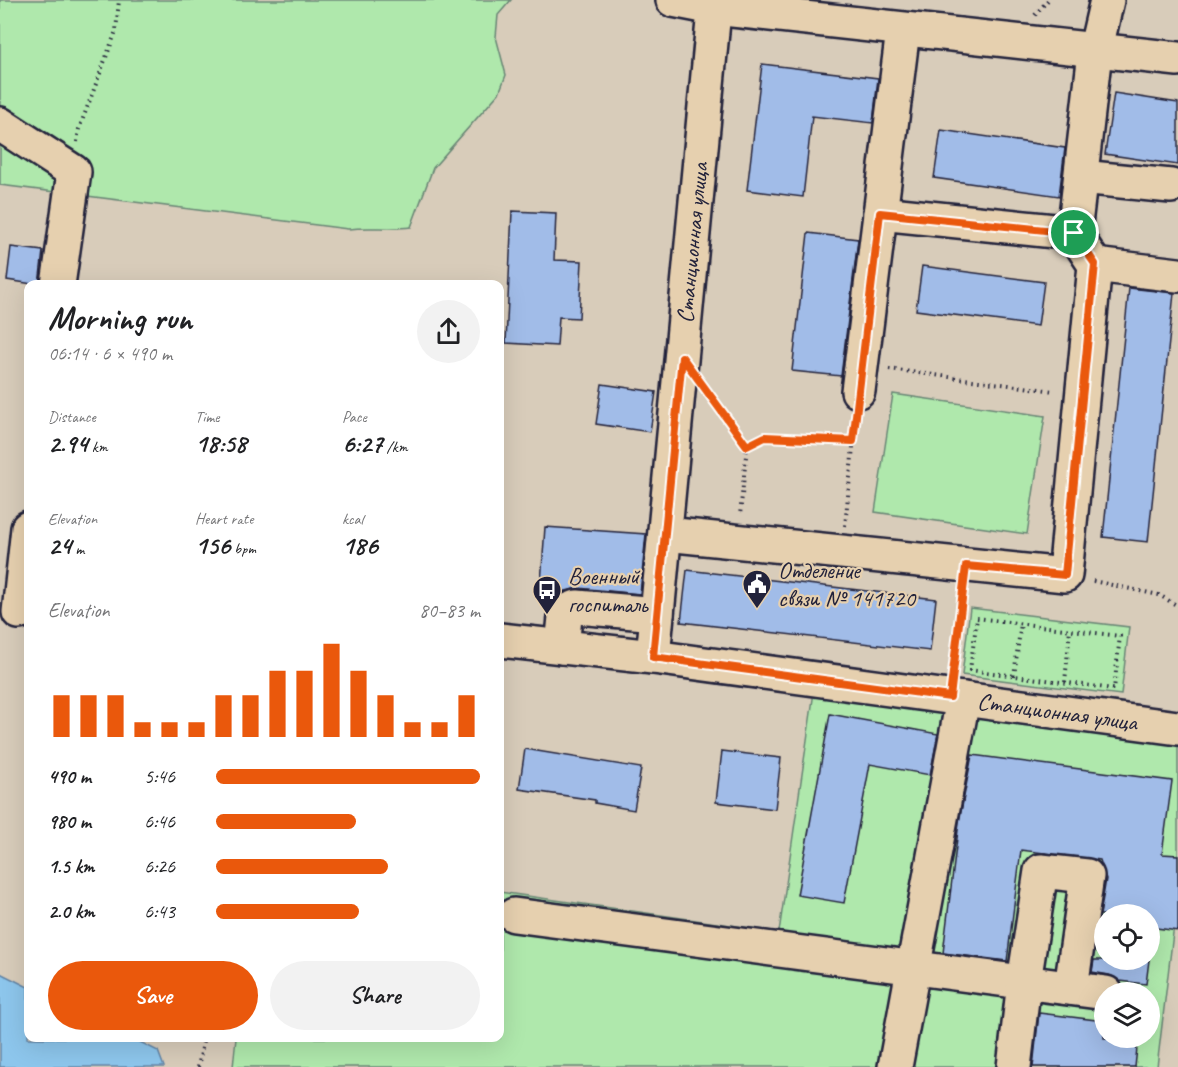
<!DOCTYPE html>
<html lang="en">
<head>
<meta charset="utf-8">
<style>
  :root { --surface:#fff; --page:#f2f2f2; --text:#202124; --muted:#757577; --accent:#ea580c }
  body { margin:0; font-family:Caveat,sans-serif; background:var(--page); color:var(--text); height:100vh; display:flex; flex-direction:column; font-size:22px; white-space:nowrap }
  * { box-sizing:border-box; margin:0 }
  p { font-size:20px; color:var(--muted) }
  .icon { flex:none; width:33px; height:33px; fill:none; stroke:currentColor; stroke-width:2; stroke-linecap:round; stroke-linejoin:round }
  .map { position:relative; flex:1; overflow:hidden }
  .panel { position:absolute; left:24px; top:280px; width:480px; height:762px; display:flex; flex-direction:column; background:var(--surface); border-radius:12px; box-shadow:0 6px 24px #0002 }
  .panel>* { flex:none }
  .buttons { position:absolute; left:1094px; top:904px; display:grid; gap:12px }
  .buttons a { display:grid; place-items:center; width:66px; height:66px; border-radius:50%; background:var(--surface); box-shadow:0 6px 24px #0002; font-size:30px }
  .pin { position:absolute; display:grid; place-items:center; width:51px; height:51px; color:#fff; margin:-26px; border:3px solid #fff; border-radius:50%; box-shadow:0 2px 6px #0007 }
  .round { display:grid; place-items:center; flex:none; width:63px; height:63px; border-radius:32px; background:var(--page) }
  .summary { display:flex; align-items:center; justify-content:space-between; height:102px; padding:0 24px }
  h1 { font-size:33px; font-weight:600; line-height:45px }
  .figures { display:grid; grid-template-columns:repeat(3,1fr); gap:9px; height:102px; padding:6px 24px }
  .figures div { display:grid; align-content:center }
  .figures b { font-size:26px; font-weight:600 }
  .figures small { font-size:16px; font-weight:400 }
  .figures p { font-size:16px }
  .chart { height:168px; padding:12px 24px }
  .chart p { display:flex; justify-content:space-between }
  .chart svg { width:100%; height:108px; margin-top:6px; stroke:var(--accent); stroke-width:6 }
  .primary-button { display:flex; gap:12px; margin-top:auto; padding:12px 24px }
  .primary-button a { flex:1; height:69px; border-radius:36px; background:var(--accent); color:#fff; font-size:24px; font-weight:600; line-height:69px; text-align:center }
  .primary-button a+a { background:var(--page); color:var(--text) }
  ul { padding:0 24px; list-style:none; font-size:20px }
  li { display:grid; grid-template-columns:96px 72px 1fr; align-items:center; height:45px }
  li i { height:15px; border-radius:8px; background:var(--accent) }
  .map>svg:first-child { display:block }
  .green { fill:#afe8ac; stroke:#688574; stroke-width:1.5; fill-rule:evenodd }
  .water { fill:#8dc6ec; stroke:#6284a5; stroke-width:1.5 }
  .building { fill:#a1bce8; stroke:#22223b; stroke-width:1.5 }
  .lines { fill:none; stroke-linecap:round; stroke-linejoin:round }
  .minor-casing { stroke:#22223b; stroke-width:38 }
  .path { stroke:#22223b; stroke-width:4; stroke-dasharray:1.5 4.5; stroke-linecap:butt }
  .minor { stroke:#e6d0af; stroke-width:33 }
  .route-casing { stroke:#fff; stroke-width:12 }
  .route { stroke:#ea580c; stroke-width:8 }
  .labels { text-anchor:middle; stroke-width:4.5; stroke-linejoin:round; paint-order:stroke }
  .street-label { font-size:24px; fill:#22223b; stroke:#e6d0af }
  .poi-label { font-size:24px; fill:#22223b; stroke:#e6d0af; text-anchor:start }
</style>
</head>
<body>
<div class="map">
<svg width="1178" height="1067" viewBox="0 0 1178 1067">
  <rect width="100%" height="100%" fill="#d8ccba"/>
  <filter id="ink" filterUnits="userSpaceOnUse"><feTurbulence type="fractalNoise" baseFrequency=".0167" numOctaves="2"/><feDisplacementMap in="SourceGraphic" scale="12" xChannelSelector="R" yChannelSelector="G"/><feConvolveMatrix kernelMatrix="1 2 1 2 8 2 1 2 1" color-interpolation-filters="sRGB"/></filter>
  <g filter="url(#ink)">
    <g class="green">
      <path d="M0 0H511L498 15 496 37 506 75 499 93 433 168 411 227C389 230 369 226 348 229L0 185Z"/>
      <polygon points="893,394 1045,416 1027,534 875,512"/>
      <polygon points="970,608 1129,627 1121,695 962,675"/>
      <path d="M814 692 1178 744V891L1157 1067H233L236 1038H500V892L779 932ZM1104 915H1149V960H1104ZM1104 993H1149V1038H1104Z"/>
    </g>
    <polygon class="water" points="0,973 28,987 28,1038 132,1038 158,1051 164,1067 0,1067"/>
    <g class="building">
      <polygon points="762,64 878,78 873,123 812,116 803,197 747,190"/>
      <polygon points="1114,93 1178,103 1178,165 1105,154"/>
      <polygon points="941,130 1065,148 1059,196 934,178"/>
      <polygon points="512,211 556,213 554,260 582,261 579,318 559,317 557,346 506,343"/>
      <polygon points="808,233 858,239 841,376 792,371"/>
      <polygon points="11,247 43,251 39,285 7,280"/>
      <polygon points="922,266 1044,282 1038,326 916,310"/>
      <polygon points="1129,288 1174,293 1148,542 1103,537"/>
      <polygon points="602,384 656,392 650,432 596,424"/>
      <polygon points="545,527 646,534 640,594 578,588 562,592 555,598 540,597"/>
      <polygon points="687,570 936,599 930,651 681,622"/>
      <polygon points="830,714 938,734 930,775 870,764 844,903 797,895"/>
      <polygon points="525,749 641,768 634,810 595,803 595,800 519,789"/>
      <polygon points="722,751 781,758 775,809 716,802"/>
      <polygon points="972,755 1172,781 1162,854 1178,855 1178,931 1149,927 1149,915 1100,915 1106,879 1100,860 1021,850 1007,961 943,953 959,822"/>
      <polygon points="1094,960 1149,960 1146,984 1120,981 1109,975 1092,972"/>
      <polygon points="1039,1013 1104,1021 1104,1038 1138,1038 1135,1067 1033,1067"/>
    </g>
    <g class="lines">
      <g class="minor-casing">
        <g id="minor">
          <polyline points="673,0 714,8 1178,59"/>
          <polyline points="0,124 74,172 58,285"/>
          <polyline points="1081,177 1171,186"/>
          <polyline points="1074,233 1095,52 1107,0"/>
          <polyline points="1095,265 1178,275"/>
          <polyline points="858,391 903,30"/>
          <polyline points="666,534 1065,575 1095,265 1074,233 880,213"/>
          <polyline points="19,612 28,528"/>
          <path id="s1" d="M500 640 653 657 1178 728"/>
          <polyline points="562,647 565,617 569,610 577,607 657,614"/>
          <path id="s2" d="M653 657 715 0"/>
          <polyline points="514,915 1106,993"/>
          <polyline points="895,1067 963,699"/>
          <polyline points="1014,1067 1024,982 1041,871 1087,876 1071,988"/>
        </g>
      </g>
      <g class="path">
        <polyline points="1035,15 1048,0"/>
        <polyline points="77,142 79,129 116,31 119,0"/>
        <polyline points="889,369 1054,391"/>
        <polyline points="707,392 747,446 740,515"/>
        <polyline points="747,446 766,437 853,441"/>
        <polyline points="845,526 856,417"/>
        <polyline points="1093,581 1159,595 1178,606"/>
        <polygon points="977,618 1120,636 1114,689 970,670"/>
        <polyline points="953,670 962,594"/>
        <polyline points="1014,676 1021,623"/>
        <polyline points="1065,682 1070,629"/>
        <polyline points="198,1067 204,1038"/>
      </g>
      <use href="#minor" class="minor"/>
    </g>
  </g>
  <g class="lines" filter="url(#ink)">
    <g class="route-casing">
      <polygon id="route" points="880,213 1074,233 1095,264 1065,575 966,566 950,697 653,657 682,357 747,446 765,437 853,441"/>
    </g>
    <use href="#route" class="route"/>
  </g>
  <defs>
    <g id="civic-pin" transform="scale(1.5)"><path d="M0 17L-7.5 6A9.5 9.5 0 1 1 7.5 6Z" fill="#22223b" stroke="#e6d0af"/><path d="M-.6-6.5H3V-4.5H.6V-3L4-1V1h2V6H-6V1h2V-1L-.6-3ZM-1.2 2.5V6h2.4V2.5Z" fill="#fff"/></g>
    <g id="bus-pin" transform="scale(1.5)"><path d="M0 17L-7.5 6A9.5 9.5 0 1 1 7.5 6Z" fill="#22223b" stroke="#e6d0af"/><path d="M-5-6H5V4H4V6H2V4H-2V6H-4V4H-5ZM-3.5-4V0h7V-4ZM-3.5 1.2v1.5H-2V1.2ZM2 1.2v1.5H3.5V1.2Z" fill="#fff"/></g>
  </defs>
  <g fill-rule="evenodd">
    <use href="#civic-pin" x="757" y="584"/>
    <use href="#bus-pin" x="547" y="590"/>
  </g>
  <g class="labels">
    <g class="street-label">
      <text dy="8" stroke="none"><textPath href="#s2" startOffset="416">Станционная улица</textPath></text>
      <text dy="8" stroke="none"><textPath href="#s1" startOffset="562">Станционная улица</textPath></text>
    </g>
    <g class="poi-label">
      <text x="778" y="578">Отделение<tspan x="778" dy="28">связи № 141720</tspan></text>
      <text x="568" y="584">Военный<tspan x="568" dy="28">госпиталь</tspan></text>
    </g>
  </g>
</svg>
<div class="buttons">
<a><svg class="icon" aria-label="locate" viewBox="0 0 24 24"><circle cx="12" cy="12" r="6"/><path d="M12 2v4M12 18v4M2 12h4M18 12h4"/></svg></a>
<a><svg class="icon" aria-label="layers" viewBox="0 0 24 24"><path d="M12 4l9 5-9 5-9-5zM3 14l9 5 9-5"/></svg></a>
</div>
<div class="pin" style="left:1074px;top:233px;background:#1e9e55"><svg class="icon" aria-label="arrive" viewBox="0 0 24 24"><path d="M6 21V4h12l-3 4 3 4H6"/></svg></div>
<section class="panel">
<div class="summary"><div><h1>Morning run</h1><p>06:14 · 6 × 490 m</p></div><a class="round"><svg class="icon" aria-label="share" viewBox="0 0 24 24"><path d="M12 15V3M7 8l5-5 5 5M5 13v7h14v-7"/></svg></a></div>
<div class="figures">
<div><p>Distance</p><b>2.94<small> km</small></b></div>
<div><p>Time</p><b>18:58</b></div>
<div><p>Pace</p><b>6:27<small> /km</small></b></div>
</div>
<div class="figures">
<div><p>Elevation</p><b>24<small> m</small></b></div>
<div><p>Heart rate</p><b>156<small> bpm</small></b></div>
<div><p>kcal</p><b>186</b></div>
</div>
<div class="chart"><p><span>Elevation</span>80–83 m</p>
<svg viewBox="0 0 160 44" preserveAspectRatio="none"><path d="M5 44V27M15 44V27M25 44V27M35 44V38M45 44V38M55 44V38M65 44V27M75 44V27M85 44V17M95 44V17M105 44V6M115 44V17M125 44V27M135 44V38M145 44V38M155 44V27"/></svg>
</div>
<ul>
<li><b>490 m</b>5:46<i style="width:100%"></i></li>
<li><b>980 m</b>6:46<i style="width:53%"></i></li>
<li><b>1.5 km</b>6:26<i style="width:65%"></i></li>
<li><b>2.0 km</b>6:43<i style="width:54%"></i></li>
</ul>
<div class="primary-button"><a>Save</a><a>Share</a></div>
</section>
</div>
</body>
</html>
